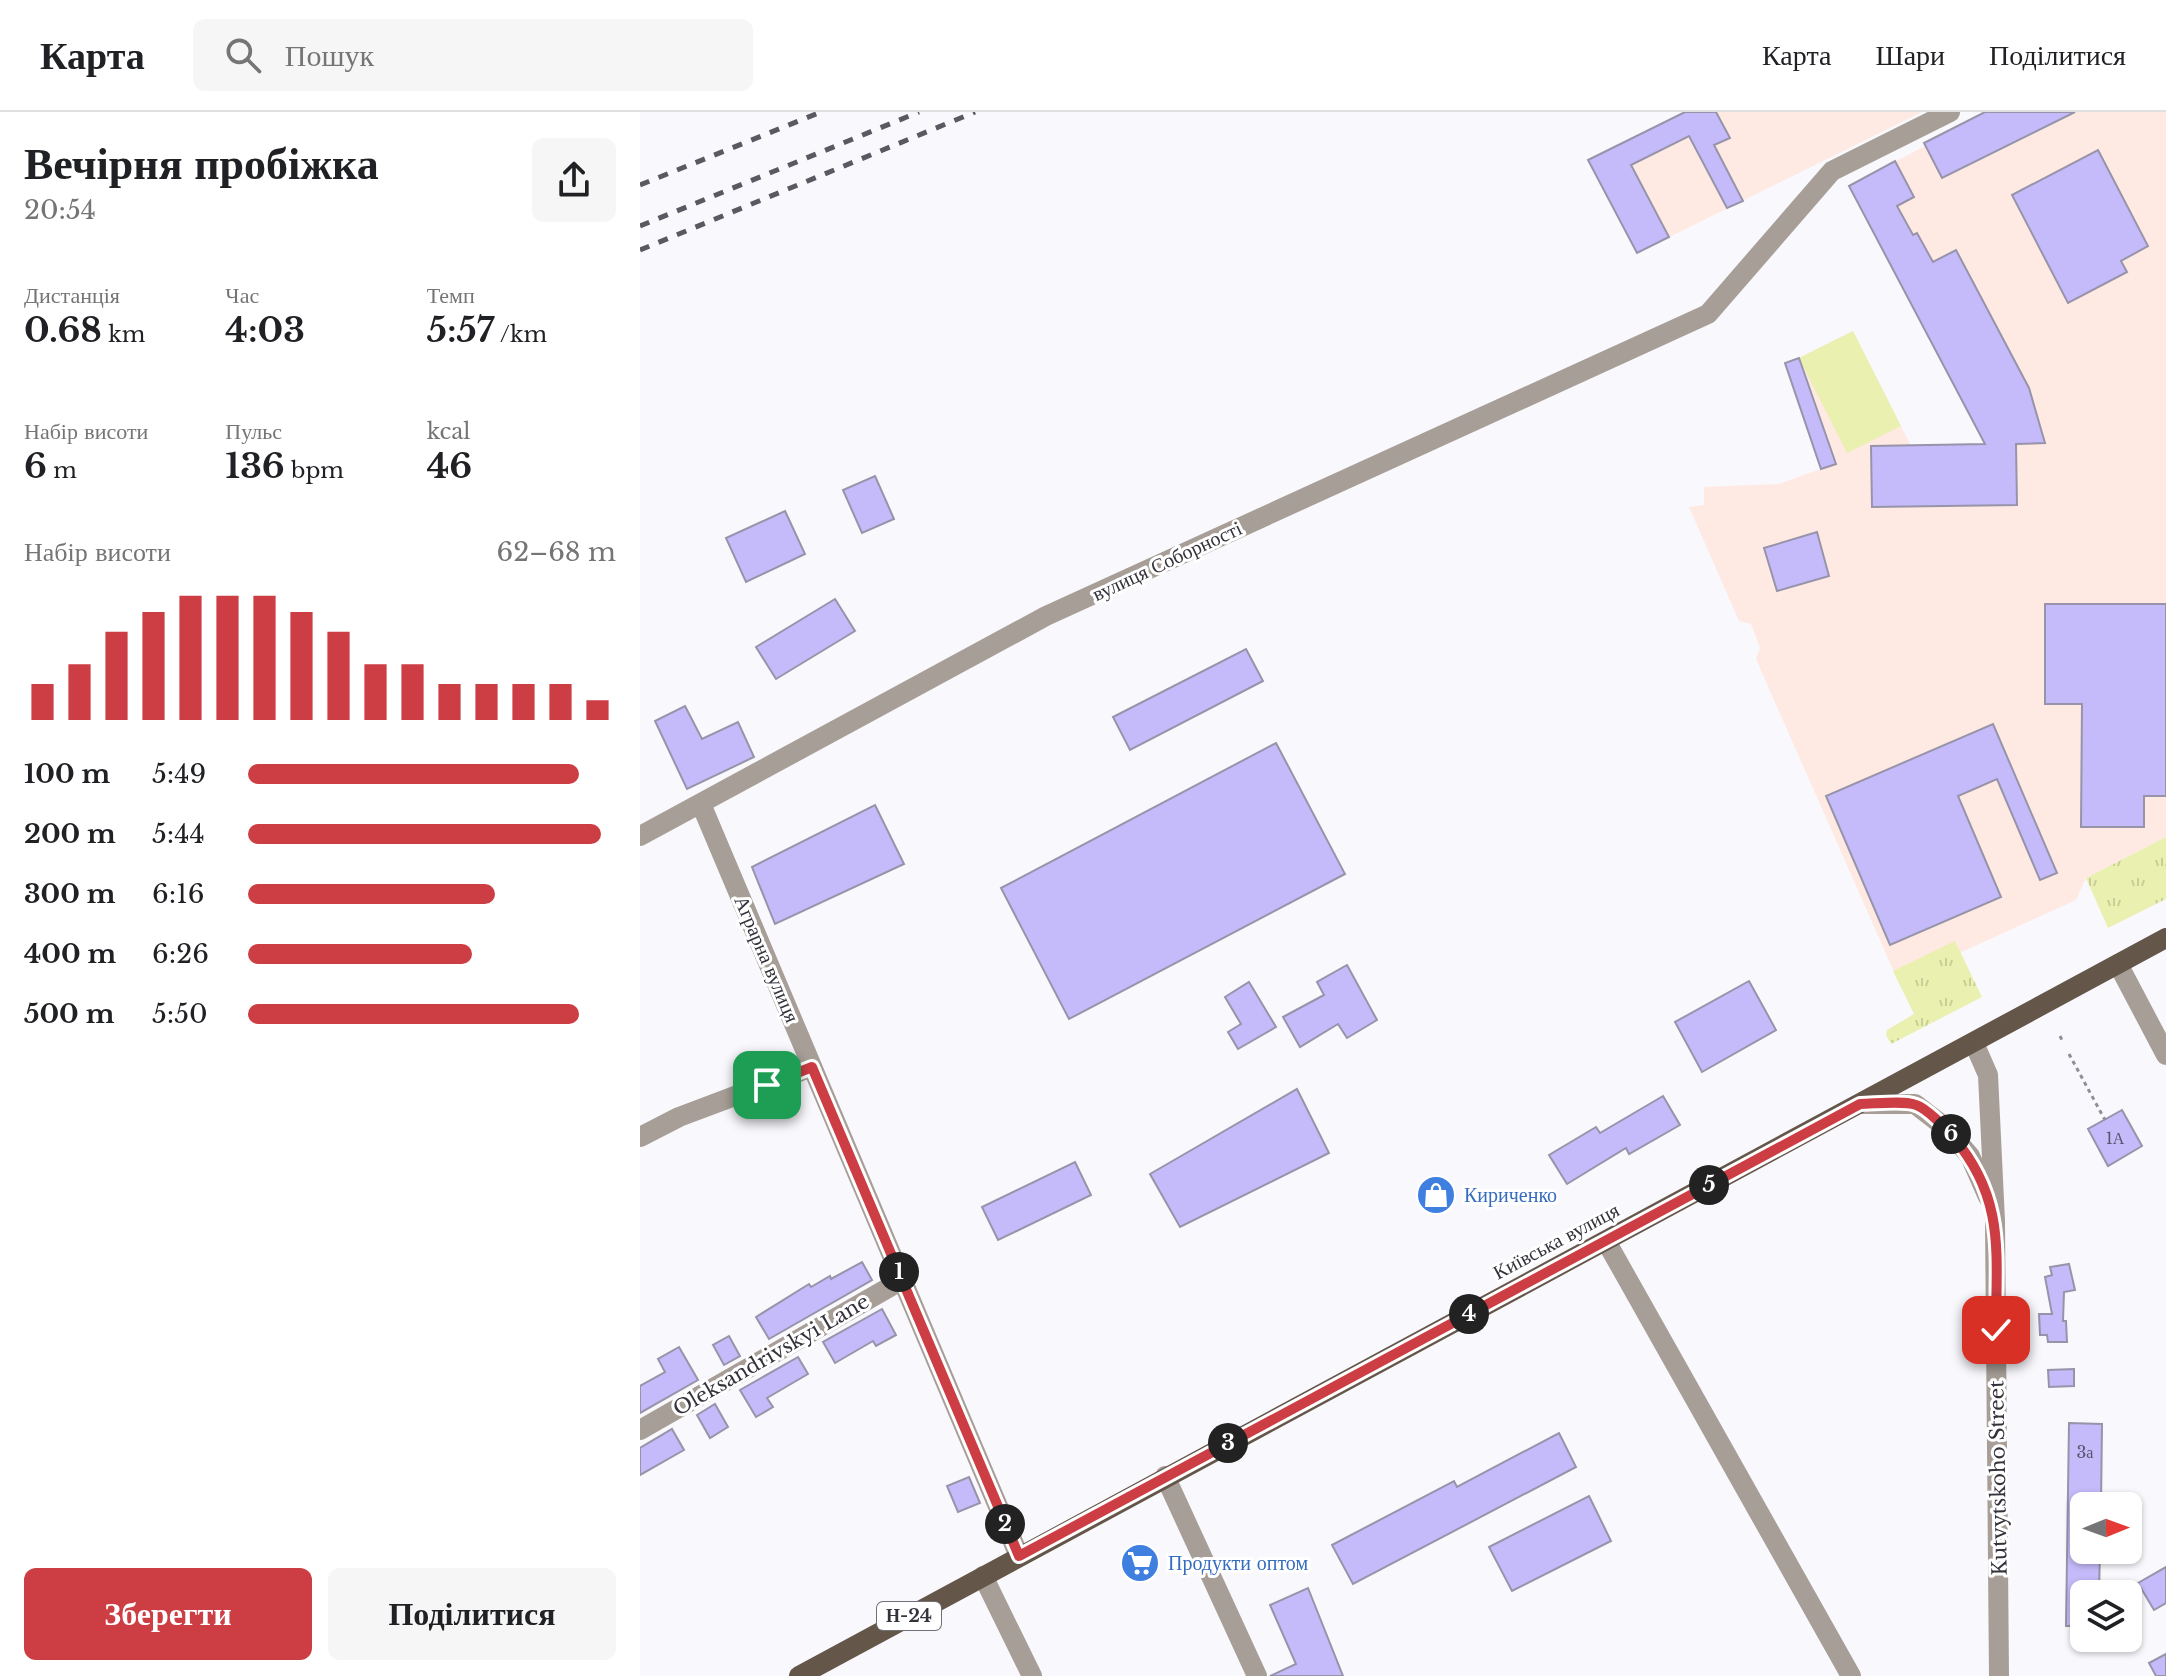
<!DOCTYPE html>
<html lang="uk">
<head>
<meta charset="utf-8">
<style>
  :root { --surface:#fff; --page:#f6f6f6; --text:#202124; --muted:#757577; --line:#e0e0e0; --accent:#cc3d44 }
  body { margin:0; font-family:"Libre Baskerville",serif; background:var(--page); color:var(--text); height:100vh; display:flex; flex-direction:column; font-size:30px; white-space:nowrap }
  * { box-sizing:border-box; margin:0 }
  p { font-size:26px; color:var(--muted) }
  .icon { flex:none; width:44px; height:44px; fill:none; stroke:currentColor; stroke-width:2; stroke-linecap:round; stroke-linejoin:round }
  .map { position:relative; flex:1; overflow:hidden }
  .panel { display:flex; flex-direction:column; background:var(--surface); width:640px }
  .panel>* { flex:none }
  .needle { width:52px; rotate:89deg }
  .fabs { position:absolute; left:1430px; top:1380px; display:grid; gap:16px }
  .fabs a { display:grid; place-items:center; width:72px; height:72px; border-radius:12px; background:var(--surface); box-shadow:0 2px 6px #0004; font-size:40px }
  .pin { position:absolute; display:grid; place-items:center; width:68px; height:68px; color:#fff; margin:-34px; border-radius:16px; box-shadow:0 4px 12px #0006 }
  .km { position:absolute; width:40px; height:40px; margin:-20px; border-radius:50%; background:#222; color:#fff; font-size:22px; line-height:40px; text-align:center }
  .round { display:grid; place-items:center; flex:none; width:84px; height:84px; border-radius:12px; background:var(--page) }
  .summary { display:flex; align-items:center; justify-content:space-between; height:136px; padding:0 24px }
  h1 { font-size:44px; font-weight:700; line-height:60px }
  .metrics { display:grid; grid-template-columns:repeat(3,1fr); gap:12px; height:136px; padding:8px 24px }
  .metrics div { display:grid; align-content:center }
  .metrics b { font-size:34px; font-weight:700 }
  .metrics small { font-size:22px; font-weight:400 }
  .metrics p { font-size:22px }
  .chart { height:224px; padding:16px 24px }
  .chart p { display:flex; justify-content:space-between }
  .chart svg { width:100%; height:144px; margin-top:8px; stroke:var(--accent); stroke-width:6 }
  .button { display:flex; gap:16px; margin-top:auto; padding:16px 24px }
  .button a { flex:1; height:92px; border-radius:12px; background:var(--accent); color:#fff; font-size:32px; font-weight:700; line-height:92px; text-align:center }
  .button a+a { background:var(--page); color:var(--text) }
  ul { padding:0 24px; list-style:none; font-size:26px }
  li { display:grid; grid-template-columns:128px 96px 1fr; align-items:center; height:60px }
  li i { height:20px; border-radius:10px; background:var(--accent) }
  header { display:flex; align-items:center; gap:48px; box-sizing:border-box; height:112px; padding:0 40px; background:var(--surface); border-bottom:2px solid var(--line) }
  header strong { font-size:38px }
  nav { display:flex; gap:44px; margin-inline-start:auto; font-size:28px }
  .search { width:560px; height:72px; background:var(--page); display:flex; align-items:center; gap:20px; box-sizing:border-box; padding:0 28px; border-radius:12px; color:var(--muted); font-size:30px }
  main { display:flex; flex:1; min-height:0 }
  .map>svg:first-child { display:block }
  .industrial { fill:#feeae2 }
  .grass { fill:url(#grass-tufts) }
  .pitch { fill:#eaf0af }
  .building { fill:#c5bbfa; stroke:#9794aa; stroke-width:2 }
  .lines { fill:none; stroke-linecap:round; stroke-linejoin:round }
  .path { stroke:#908e96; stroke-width:3; stroke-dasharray:4 4; stroke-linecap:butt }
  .minor { stroke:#a79f97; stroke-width:20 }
  .major { stroke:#645649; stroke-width:20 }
  .rail { stroke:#5a5961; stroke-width:5; stroke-dasharray:10 10; stroke-linecap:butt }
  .route-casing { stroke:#fff; stroke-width:16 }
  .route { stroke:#cc3d44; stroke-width:10 }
  .labels { text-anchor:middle; stroke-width:6; stroke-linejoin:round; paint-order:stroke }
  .number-label { font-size:16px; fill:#58546b }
  .shield { fill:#fff; stroke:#717076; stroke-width:2 }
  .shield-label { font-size:18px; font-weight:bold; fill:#34323b }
  .street-label { font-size:20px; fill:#34323b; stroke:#fff }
  .shop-label { font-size:20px; fill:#366cbe; stroke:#fff; text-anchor:start }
</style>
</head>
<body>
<header>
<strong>Карта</strong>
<div class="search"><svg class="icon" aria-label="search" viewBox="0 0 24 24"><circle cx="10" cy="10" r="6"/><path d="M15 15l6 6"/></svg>Пошук</div>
<nav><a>Карта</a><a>Шари</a><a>Поділитися</a></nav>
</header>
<main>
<section class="panel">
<div class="summary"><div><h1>Вечірня пробіжка</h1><p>20:54</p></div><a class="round"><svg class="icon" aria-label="share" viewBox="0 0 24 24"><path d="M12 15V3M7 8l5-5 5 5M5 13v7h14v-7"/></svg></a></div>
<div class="metrics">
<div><p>Дистанція</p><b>0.68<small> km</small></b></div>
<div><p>Час</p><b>4:03</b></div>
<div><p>Темп</p><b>5:57<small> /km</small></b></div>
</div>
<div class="metrics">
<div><p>Набір висоти</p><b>6<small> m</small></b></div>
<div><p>Пульс</p><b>136<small> bpm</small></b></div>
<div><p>kcal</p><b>46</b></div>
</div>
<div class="chart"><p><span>Набір висоти</span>62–68 m</p>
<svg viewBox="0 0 160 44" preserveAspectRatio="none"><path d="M5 44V33M15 44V27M25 44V17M35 44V11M45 44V6M55 44V6M65 44V6M75 44V11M85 44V17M95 44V27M105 44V27M115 44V33M125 44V33M135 44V33M145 44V33M155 44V38"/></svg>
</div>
<ul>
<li><b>100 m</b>5:49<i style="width:90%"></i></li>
<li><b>200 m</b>5:44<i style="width:96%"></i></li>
<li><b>300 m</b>6:16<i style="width:67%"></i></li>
<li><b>400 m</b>6:26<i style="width:61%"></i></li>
<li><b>500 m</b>5:50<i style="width:90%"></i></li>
</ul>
<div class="button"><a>Зберегти</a><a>Поділитися</a></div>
</section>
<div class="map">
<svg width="1526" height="1564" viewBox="0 0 1526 1564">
  <defs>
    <pattern id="grass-tufts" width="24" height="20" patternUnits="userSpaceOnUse" patternTransform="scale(2)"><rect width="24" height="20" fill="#eaf0af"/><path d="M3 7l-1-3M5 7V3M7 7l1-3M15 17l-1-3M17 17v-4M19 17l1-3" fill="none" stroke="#c9ce97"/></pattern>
  </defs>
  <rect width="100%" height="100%" fill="#f9f8fd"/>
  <g class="industrial">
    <polygon points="1045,0 1282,0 997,141 948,48"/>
    <polygon points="1345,0 1526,0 1526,725 1446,766 1436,788 1258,869 1116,547 1120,536 1111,512 1099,509 1049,395 1064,393 1064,375 1139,372 1195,352 1159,246 1213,219 1271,334 1345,332 1209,74 1285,34 1284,31"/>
  </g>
  <g class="grass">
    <polygon points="1526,725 1526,787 1468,816 1446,766"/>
    <polygon points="1315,829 1342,885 1251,932 1246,923 1247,918 1274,902 1253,859"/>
  </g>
  <polygon class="pitch" points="1213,219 1261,314 1207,341 1159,246"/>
  <g class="building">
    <polygon points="1045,0 1076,0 1090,26 1074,33 1103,89 1087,96 1049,24 991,53 1029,125 997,141 948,48"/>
    <polygon points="1345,0 1435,0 1302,66 1284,31"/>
    <polygon points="1458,38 1508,134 1481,149 1487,160 1428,191 1372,83"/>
    <polygon points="1255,49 1274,85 1257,94 1273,123 1277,121 1293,150 1316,138 1389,276 1405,331 1376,332 1377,393 1232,395 1231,334 1345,332 1209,74"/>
    <polygon points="1159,246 1196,352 1181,357 1145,251"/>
    <polygon points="235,364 254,407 222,421 203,378"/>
    <polygon points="145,399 165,442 106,470 86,426"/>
    <polygon points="1177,420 1189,464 1137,479 1124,436"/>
    <polygon points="195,487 215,519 136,567 116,535"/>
    <polygon points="1405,492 1526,492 1526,684 1504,684 1504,715 1441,715 1442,592 1405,592"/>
    <polygon points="606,537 623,569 490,638 473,605"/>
    <polygon points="45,594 62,627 98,610 114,645 47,677 15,609"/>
    <polygon points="1353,612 1417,761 1400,768 1357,667 1318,684 1361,785 1250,833 1186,684"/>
    <polygon points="636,631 705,762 429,907 361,776"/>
    <polygon points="235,693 264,752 135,812 112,755"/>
    <polygon points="707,853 737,908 707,926 698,912 660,935 643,905 684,883 677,870"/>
    <polygon points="1109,869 1136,918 1062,960 1035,910"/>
    <polygon points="609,870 636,915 598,937 588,920 601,912 585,885"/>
    <polygon points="657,977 689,1041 540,1115 510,1062"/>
    <polygon points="1023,984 1040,1013 989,1042 986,1036 927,1072 909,1043 956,1015 960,1021"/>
    <polygon points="1482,998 1502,1034 1468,1054 1448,1017"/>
    <polygon points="435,1050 451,1083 358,1128 342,1095"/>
    <polygon points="222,1150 232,1168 129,1227 116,1205 169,1172 171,1175 190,1164 191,1167"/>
    <polygon points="1429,1152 1435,1178 1424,1180 1423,1209 1426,1209 1427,1230 1408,1230 1407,1223 1400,1223 1399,1202 1412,1202 1405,1165 1412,1163 1410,1155"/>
    <polygon points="242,1197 256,1223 236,1234 233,1229 195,1251 183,1230"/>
    <polygon points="89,1224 100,1244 84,1253 73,1233"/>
    <polygon points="39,1235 58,1268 0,1301 0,1274 25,1260 18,1247"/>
    <polygon points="158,1245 168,1262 127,1286 133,1295 116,1305 100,1278"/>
    <polygon points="1434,1257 1434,1274 1409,1275 1408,1258"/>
    <polygon points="75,1292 88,1315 70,1326 57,1303"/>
    <polygon points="1429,1311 1462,1312 1461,1394 1444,1394 1444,1438 1460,1438 1459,1482 1444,1482 1444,1514 1426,1514"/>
    <polygon points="32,1317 44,1338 0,1363 0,1336"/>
    <polygon points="919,1321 936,1355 713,1472 692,1433 814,1369 817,1375"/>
    <polygon points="329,1365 340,1391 318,1400 307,1374"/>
    <polygon points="949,1384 971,1429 872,1479 849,1435"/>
    <polygon points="1526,1455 1526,1491 1514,1498 1498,1471"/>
    <polygon points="668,1476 703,1564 630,1564 656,1552 630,1493"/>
    <polygon points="1526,1542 1526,1564 1516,1564 1509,1551"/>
  </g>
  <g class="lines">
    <g class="path">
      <polyline points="1420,924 1423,930"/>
      <polyline points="1429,942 1465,1008"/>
    </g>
    <g class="minor">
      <polyline points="61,692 379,1444"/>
      <polyline points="0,724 406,504 1068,202 1192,59 1310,0"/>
      <polyline points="1478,852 1526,943"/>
      <polyline points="1334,931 1348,963 1355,1109 1359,1564"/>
      <polyline points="1220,992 1275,992 1306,1016 1330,1044 1348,1085"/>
      <polyline points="0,1025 39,1005 172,955"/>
      <polyline points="966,1129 1211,1564"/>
      <polyline points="0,1318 262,1168"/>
      <polyline points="525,1364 617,1564"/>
      <polyline points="343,1464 392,1564"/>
    </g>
    <polyline class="major" points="159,1564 1526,826"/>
    <g class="rail">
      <polyline points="0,73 181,0"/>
      <polyline points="0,114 279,0"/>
      <polyline points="0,138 335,0"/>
    </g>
  </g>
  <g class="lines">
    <g class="route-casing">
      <path id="route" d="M127 973 172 955 379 1444 1220 992C1234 992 1264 988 1276 993 1286 996 1306 1016 1313 1025 1366 1087 1356 1142 1356 1218"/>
    </g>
    <use href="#route" class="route"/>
  </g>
  <defs>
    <g id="shop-disc" transform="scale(2)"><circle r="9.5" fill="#3f7fe0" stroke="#fff"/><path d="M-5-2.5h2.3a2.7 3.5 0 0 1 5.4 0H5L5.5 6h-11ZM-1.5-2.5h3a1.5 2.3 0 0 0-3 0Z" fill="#fff"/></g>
    <g id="supermarket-disc" transform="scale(2)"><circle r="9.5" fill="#3f7fe0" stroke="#fff"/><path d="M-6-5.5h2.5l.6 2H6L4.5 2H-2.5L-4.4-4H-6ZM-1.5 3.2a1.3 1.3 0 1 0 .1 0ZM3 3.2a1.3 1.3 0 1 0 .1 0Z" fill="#fff"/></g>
  </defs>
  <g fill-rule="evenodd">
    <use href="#shop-disc" x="796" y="1083"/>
    <use href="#supermarket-disc" x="500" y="1451"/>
  </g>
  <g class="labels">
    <g class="number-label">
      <text x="1475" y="1032">1А</text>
      <text x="1445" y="1346">3а</text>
    </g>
    <rect class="shield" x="237" y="1490" width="64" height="28" rx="6"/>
    <g class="shield-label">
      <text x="269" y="1510">Н-24</text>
    </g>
    <g class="street-label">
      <text transform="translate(527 449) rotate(-25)" y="7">вулиця Соборності</text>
      <text transform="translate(127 847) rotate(67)" y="7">Аграрна вулиця</text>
      <text transform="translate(916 1129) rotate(-28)" y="7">Київська вулиця</text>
      <text transform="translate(131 1243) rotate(-30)" y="7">Oleksandrivskyi Lane</text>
      <text transform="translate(1358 1366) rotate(-91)" y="7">Kutvytskoho Street</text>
    </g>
    <g class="shop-label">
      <text x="824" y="1090">Кириченко</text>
      <text x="528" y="1458">Продукти оптом</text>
    </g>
  </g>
</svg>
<div class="fabs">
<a><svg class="needle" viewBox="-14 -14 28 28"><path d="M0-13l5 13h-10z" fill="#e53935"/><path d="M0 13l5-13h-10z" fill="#757577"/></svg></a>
<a><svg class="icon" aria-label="layers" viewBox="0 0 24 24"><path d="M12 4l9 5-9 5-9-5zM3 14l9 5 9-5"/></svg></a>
</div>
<div class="pin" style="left:127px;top:973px;background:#1e9e55"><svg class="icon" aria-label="arrive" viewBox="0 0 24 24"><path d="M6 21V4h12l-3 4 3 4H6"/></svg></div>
<div class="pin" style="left:1356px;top:1218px;background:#d93025"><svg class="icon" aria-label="check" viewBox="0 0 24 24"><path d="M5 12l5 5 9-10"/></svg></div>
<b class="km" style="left:259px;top:1160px">1</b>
<b class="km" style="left:365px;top:1412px">2</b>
<b class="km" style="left:588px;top:1331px">3</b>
<b class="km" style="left:829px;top:1202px">4</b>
<b class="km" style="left:1069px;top:1073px">5</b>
<b class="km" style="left:1311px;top:1022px">6</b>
</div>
</main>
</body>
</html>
